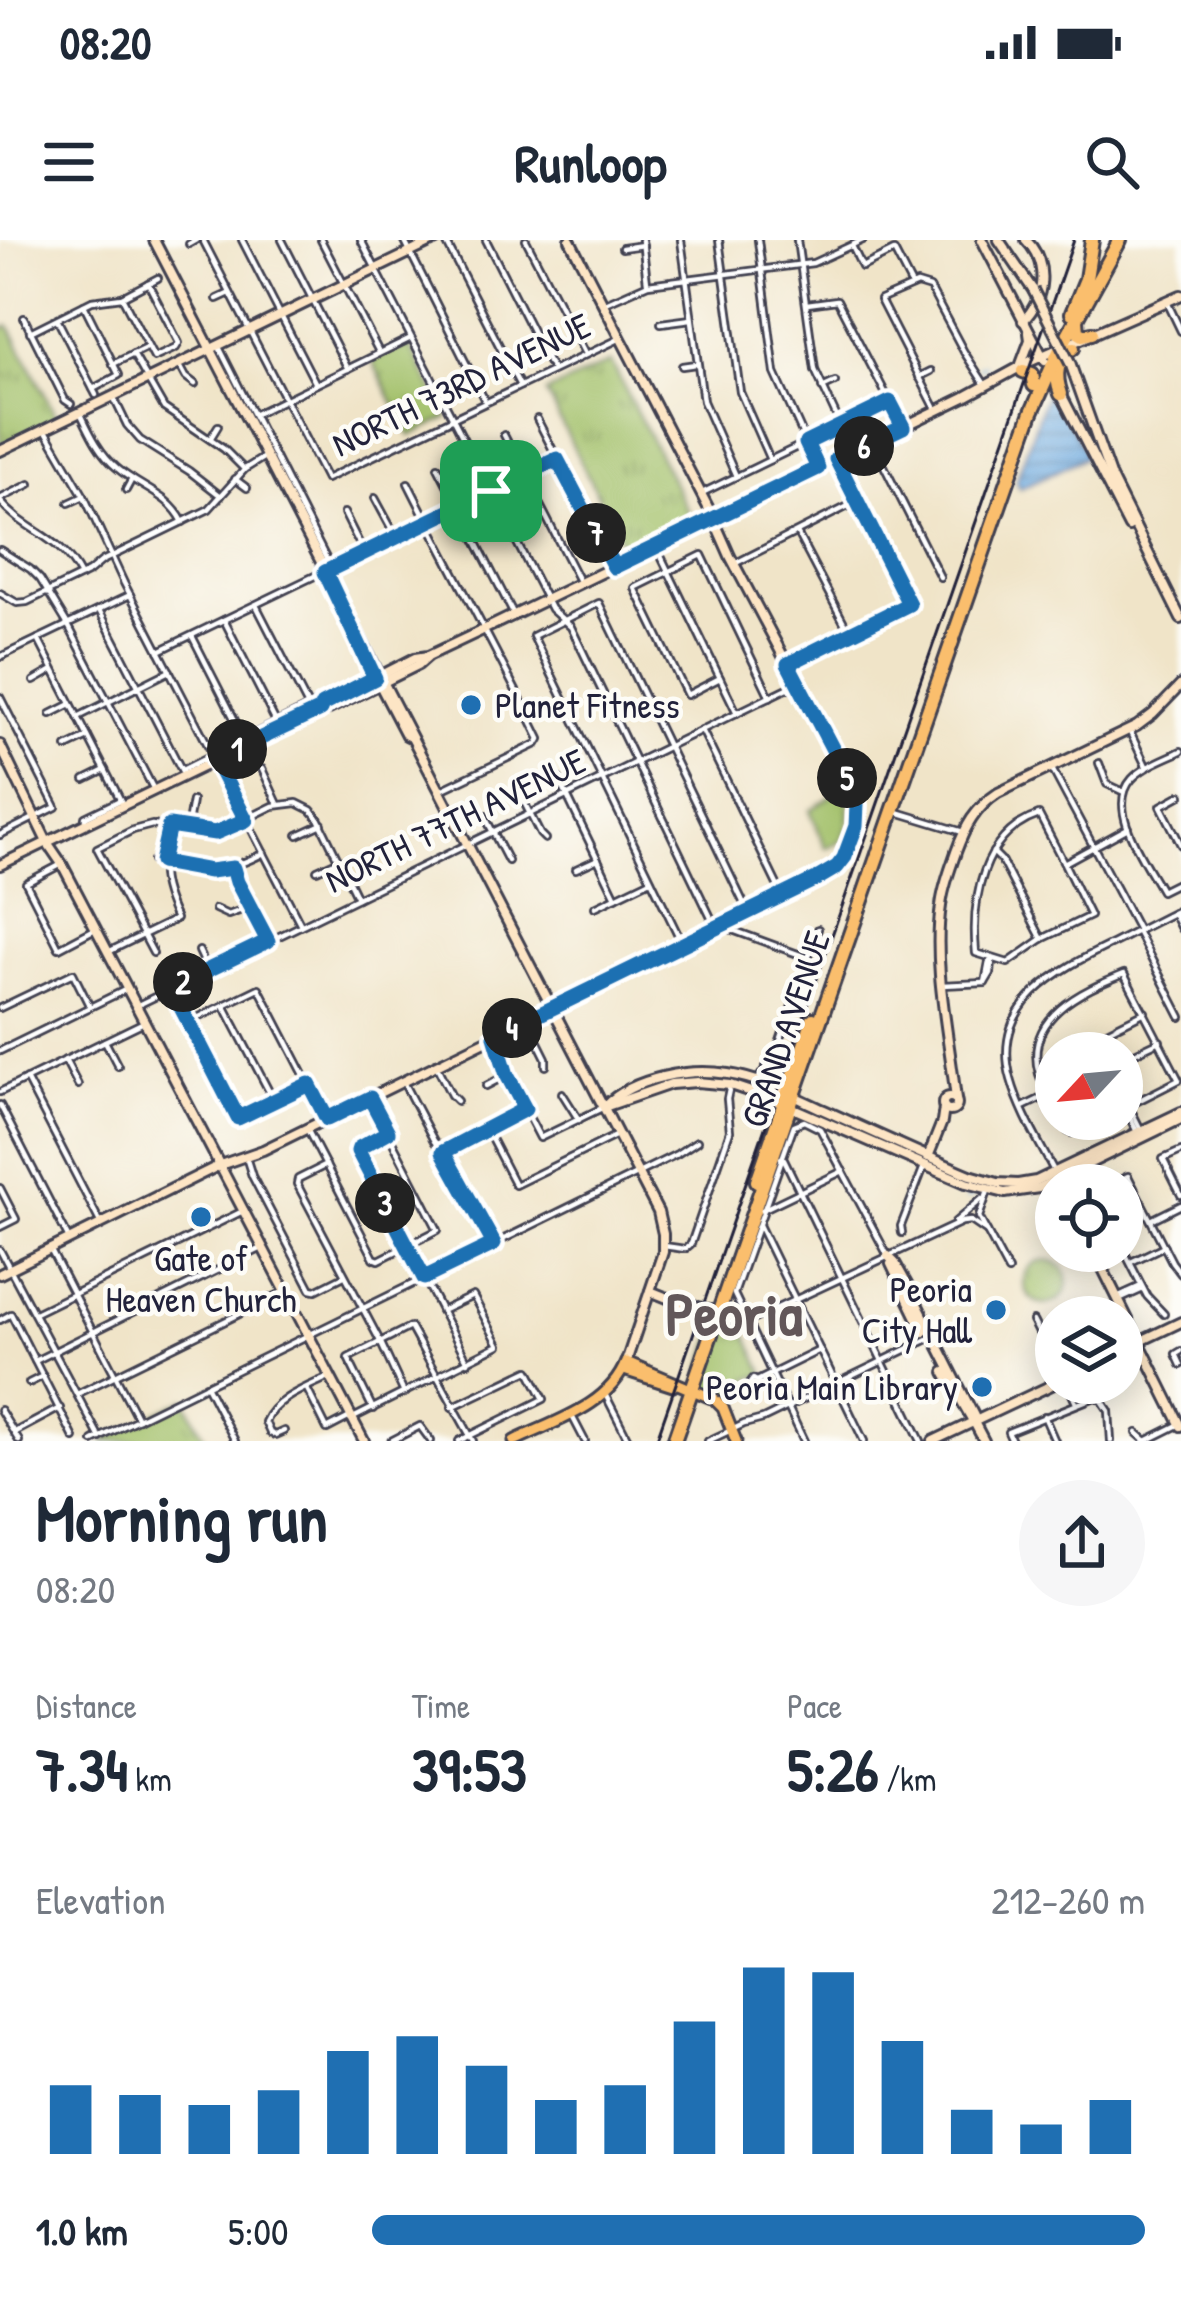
<!DOCTYPE html>
<html lang="en">
<head>
<meta charset="utf-8">
<style>
  :root { --surface:#fff; --page:#f6f6f7; --text:#1f2937; --muted:#747a83; --accent:#1f6fb2 }
  body { margin:0; font-family:"Patrick Hand",sans-serif; background:var(--page); color:var(--text); height:100vh; display:flex; flex-direction:column; font-size:45px; white-space:nowrap }
  * { box-sizing:border-box; margin:0 }
  p { font-size:39px; color:var(--muted) }
  .icon { flex:none; width:66px; height:66px; fill:none; stroke:currentColor; stroke-width:2; stroke-linecap:round; stroke-linejoin:round }
  .map { position:relative; height:1201px; overflow:hidden }
  .sheet { display:flex; flex-direction:column; background:var(--surface); flex:1 }
  .sheet>* { flex:none }
  .needle { width:78px; rotate:244deg }
  .controls { position:absolute; left:1035px; top:792px; display:grid; gap:24px }
  .controls a { display:grid; place-items:center; width:108px; height:108px; border-radius:50%; background:var(--surface); box-shadow:0 6px 30px #0003; font-size:60px }
  .pin { position:absolute; display:grid; place-items:center; width:102px; height:102px; color:#fff; margin:-51px; border-radius:24px; box-shadow:0 6px 18px #0006 }
  .km { position:absolute; width:60px; height:60px; margin:-30px; border-radius:50%; background:#222; color:#fff; font-size:33px; line-height:60px; text-align:center }
  .round { display:grid; place-items:center; flex:none; width:126px; height:126px; border-radius:63px; background:var(--page) }
  .summary { display:flex; align-items:center; justify-content:space-between; height:204px; padding:0 36px }
  h1 { font-size:66px; font-weight:800; line-height:90px }
  .metrics { display:grid; grid-template-columns:repeat(3,1fr); gap:18px; height:204px; padding:12px 36px }
  .metrics div { display:grid; align-content:center }
  .metrics b { font-size:60px; font-weight:800 }
  .metrics small { font-size:33px; font-weight:400 }
  .metrics p { font-size:33px }
  .chart { height:336px; padding:24px 36px }
  .chart p { display:flex; justify-content:space-between }
  .chart svg { width:100%; height:216px; margin-top:12px; stroke:var(--accent); stroke-width:6 }
  ul { padding:0 36px; list-style:none; font-size:39px }
  li { display:grid; grid-template-columns:192px 144px 1fr; align-items:center; height:90px }
  li i { height:30px; border-radius:15px; background:var(--accent) }
  .status { display:flex; justify-content:space-between; align-items:center; height:84px; padding:0 60px; background:var(--surface); direction:ltr }
  .status svg { height:33px; fill:currentColor }
  header { display:flex; justify-content:space-between; align-items:center; height:156px; padding:0 36px; background:var(--surface); font-size:54px; font-weight:800 }
  .map>svg:first-child { display:block }
  .grass { fill:url(#grass-tufts); stroke:#627051; stroke-width:3 }
  .pitch { fill:#a1bf67; stroke:#627051; stroke-width:3 }
  .water { fill:url(#water-rules); stroke:#48668d; stroke-width:3 }
  .lines { fill:none; stroke-linecap:round; stroke-linejoin:round }
  .stream { stroke:#6faadf; stroke-width:3 }
  .street-casing { stroke:#413f50; stroke-width:10 }
  .secondary-casing { stroke:#413f50; stroke-width:14 }
  .primary-casing { stroke:#413f50; stroke-width:15 }
  .highway-casing { stroke:#413f50; stroke-width:18 }
  .street { stroke:#fff; stroke-width:4.5 }
  .secondary { stroke:#fde5c5; stroke-width:8 }
  .primary { stroke:#fabe6d; stroke-width:9 }
  .highway { stroke:#fabe6d; stroke-width:12 }
  .rail { stroke:#22223b; stroke-width:3 }
  .secondary-bridge-casing { stroke:#413f50; stroke-width:14; stroke-linecap:butt }
  .secondary-bridge { stroke:#fde5c5; stroke-width:8 }
  .route-casing { stroke:#fff; stroke-width:24 }
  .route { stroke:#1f6fb2; stroke-width:15 }
  .poi-dot { fill:#1f6fb2; stroke:#fdfcf7; stroke-width:4.5 }
  .labels { text-anchor:middle; stroke-width:9; stroke-linejoin:round; paint-order:stroke }
  .street-label { font-size:36px; fill:#22223b; stroke:#fdfcf7 }
  .poi-label { font-size:36px; fill:#22223b; stroke:#fdfcf7; text-anchor:end }
  .town-label { font-size:60px; font-weight:bold; fill:#625759; stroke:#fdfcf7 }
</style>
</head>
<body>
<div class="status"><b>08:20</b><svg viewBox="0 0 49 12"><path d="M0 12V9h3v3zM5 12V6h3v6zM10 12V3h3v9zM15 12V0h3v12zM26 1h20v11H26zM47 4h2v5h-2z"/></svg></div>
<header><svg class="icon" aria-label="menu" viewBox="0 0 24 24"><path d="M4 6h16M4 12h16M4 18h16"/></svg>Runloop<svg class="icon" aria-label="search" viewBox="0 0 24 24"><circle cx="10" cy="10" r="6"/><path d="M15 15l6 6"/></svg></header>
<div class="map">
<svg width="1181" height="1201" viewBox="0 0 1181 1201">
  <defs>
    <pattern id="grass-tufts" width="24" height="20" patternUnits="userSpaceOnUse" patternTransform="scale(3)"><rect width="24" height="20" fill="#a1bf67"/><path d="M3 7l-1-3M5 7V3M7 7l1-3M15 17l-1-3M17 17v-4M19 17l1-3" fill="none" stroke="#839b56"/></pattern>
    <pattern id="water-rules" width="6" height="5" patternUnits="userSpaceOnUse" patternTransform="scale(3)"><rect width="6" height="5" fill="#6faadf"/><path d="M0 2.5h6" fill="none" stroke="#5b8ab6"/></pattern>
  </defs>
  <rect width="100%" height="100%" fill="#fdfcf7"/>
  <filter id="ink" filterUnits="userSpaceOnUse"><feTurbulence type="fractalNoise" baseFrequency=".00833" numOctaves="2"/><feDisplacementMap in="SourceGraphic" scale="24" xChannelSelector="R" yChannelSelector="G"/><feConvolveMatrix kernelMatrix="1 2 1 2 8 2 1 2 1" color-interpolation-filters="sRGB"/></filter>
  <filter id="wash" filterUnits="userSpaceOnUse"><feTurbulence type="fractalNoise" baseFrequency=".004" numOctaves="4" result="noise"/><feDisplacementMap in="SourceGraphic" scale="48" xChannelSelector="R" yChannelSelector="G"/><feGaussianBlur stdDeviation="2.7" result="paint"/><feColorMatrix in="noise" values="0 0 0 0 0 0 0 0 0 0 0 0 0 0 0 0 0 1.4 0 .05"/><feComposite in="paint" operator="in"/></filter>
  <g filter="url(#wash)">
    <rect width="100%" height="100%" fill="#f0e4c8"/>
    <g class="grass">
      <polygon points="9,85 57,178 0,205 0,90"/>
      <polygon points="409,104 448,177 410,196 372,120"/>
      <polygon points="611,122 694,283 628,315 546,153"/>
      <circle cx="1046" cy="1042" r="22"/>
      <polygon points="723,1085 744,1089 765,1135 748,1139 746,1147 719,1159 697,1148 716,1088"/>
      <polygon points="185,1159 206,1201 102,1201"/>
    </g>
    <path class="pitch" d="M844 548C852 566 851 583 842 601L826 608 810 570Z"/>
    <polygon class="water" points="1052,152 1087,216 1020,248 1016,241 1046,154"/>
    <g class="lines">
      <g class="stream">
        <polyline points="979,127 984,125"/>
        <polyline points="967,959 975,954"/>
      </g>
    </g>
  </g>
  <g filter="url(#ink)">
    <g class="lines">
      <g class="street-casing">
        <g id="street">
          <polyline points="203,0 326,239 619,99"/>
          <polyline points="242,0 316,144"/>
          <polyline points="282,0 348,129"/>
          <polyline points="321,0 379,112"/>
          <polyline points="361,0 551,369 571,387 715,686"/>
          <polyline points="404,0 485,161"/>
          <polyline points="445,0 520,146"/>
          <polyline points="486,0 551,128"/>
          <polyline points="526,0 584,112"/>
          <polyline points="642,0 647,42"/>
          <polyline points="681,0 703,161 736,236"/>
          <polyline points="719,0 740,152 770,220"/>
          <polyline points="758,0 775,133 818,228"/>
          <polyline points="797,0 815,130 841,186"/>
          <polyline points="189,4 196,0"/>
          <polyline points="852,6 862,27 894,11 911,44"/>
          <polyline points="622,8 643,5"/>
          <polyline points="122,57 154,118 176,108 179,103 148,43"/>
          <polyline points="217,59 230,53"/>
          <polyline points="603,64 648,44 813,23 863,0"/>
          <polyline points="807,64 837,60 903,187"/>
          <polyline points="1168,64 1181,91"/>
          <polyline points="84,65 119,135 93,149"/>
          <polyline points="24,78 65,160 71,164"/>
          <polyline points="57,79 96,155"/>
          <polyline points="661,83 691,79"/>
          <polyline points="30,92 92,61 122,57 158,38"/>
          <polyline points="218,105 331,328"/>
          <polyline points="133,114 164,168 224,209 243,228"/>
          <polyline points="113,124 146,108"/>
          <polyline points="179,124 186,137 195,144"/>
          <polyline points="682,126 696,124"/>
          <polyline points="919,137 931,131"/>
          <polyline points="822,148 835,142"/>
          <polyline points="113,156 127,185 140,200 189,231 221,256"/>
          <polyline points="937,171 880,60 917,44 930,48 964,112 984,143"/>
          <path d="M80 172C90 193 99 213 117 228 140 248 169 254 183 282"/>
          <polyline points="255,174 411,98"/>
          <polyline points="537,179 613,327"/>
          <polyline points="45,189 84,256 124,343 301,685"/>
          <polyline points="504,195 580,343"/>
          <polyline points="210,199 218,186"/>
          <polyline points="872,202 940,337"/>
          <polyline points="438,227 514,375"/>
          <polyline points="235,239 247,248"/>
          <path d="M408 243C451 329 498 412 540 499L537 504 439 551"/>
          <polyline points="126,250 132,239"/>
          <polyline points="700,254 890,162"/>
          <polyline points="375,258 395,295"/>
          <polyline points="0,259 30,244"/>
          <path d="M0 261C26 293 59 294 81 336"/>
          <polyline points="69,263 84,256"/>
          <polyline points="344,273 363,311"/>
          <polyline points="797,293 850,394"/>
          <polyline points="656,306 737,473"/>
          <polyline points="0,310 30,329 40,339 68,385 154,550"/>
          <polyline points="734,324 858,261"/>
          <polyline points="0,353 17,363 27,362 89,332 102,321 209,269 245,229 266,216"/>
          <polyline points="256,365 308,466"/>
          <polyline points="99,370 184,535"/>
          <polyline points="224,380 276,482"/>
          <polyline points="192,396 244,498"/>
          <polyline points="38,399 123,565"/>
          <polyline points="159,411 557,219"/>
          <polyline points="0,417 130,355"/>
          <polyline points="788,424 909,364 836,219"/>
          <polyline points="720,438 687,455 635,348 702,315 770,457"/>
          <polyline points="34,441 53,430"/>
          <polyline points="0,457 56,567 0,595"/>
          <polyline points="51,474 71,464"/>
          <polyline points="78,477 170,431"/>
          <polyline points="702,490 782,655"/>
          <polyline points="1129,490 1147,528"/>
          <polyline points="67,507 88,497"/>
          <path d="M1181 511C1165 519 1144 526 1132 539 1105 569 1146 623 1161 651L1181 641"/>
          <polyline points="1099,523 1107,544 1124,552"/>
          <polyline points="1051,527 1138,690"/>
          <polyline points="262,529 278,564"/>
          <polyline points="182,530 327,458"/>
          <polyline points="559,539 616,657"/>
          <polyline points="85,540 105,530"/>
          <polyline points="1181,555 1161,566 1181,605"/>
          <polyline points="521,556 540,594 545,599"/>
          <polyline points="897,572 963,592"/>
          <polyline points="484,575 508,621"/>
          <polyline points="85,583 85,577 120,560"/>
          <polyline points="187,589 192,561"/>
          <polyline points="298,595 322,584"/>
          <polyline points="993,612 1001,620 1042,699"/>
          <path d="M153 621C203 629 216 638 264 613"/>
          <path d="M1064 623 1039 575C982 594 971 660 976 713L1008 723 1042 699 1090 676 1064 623 1128 588"/>
          <polyline points="62,624 26,643 59,708 95,689"/>
          <polyline points="233,628 237,642 268,701"/>
          <polyline points="576,629 598,619"/>
          <polyline points="317,630 339,620"/>
          <polyline points="595,667 651,640"/>
          <polyline points="215,669 228,675 250,667"/>
          <polyline points="1173,673 1181,689"/>
          <polyline points="727,688 806,717"/>
          <polyline points="1137,691 1181,777"/>
          <polyline points="681,701 533,396 599,363 748,672"/>
          <polyline points="199,711 208,730"/>
          <path d="M108 712 176 679C157 639 160 628 169 585"/>
          <polyline points="153,713 97,608 133,590 152,585 202,593 220,592 273,566 297,563 311,570 318,578 357,658"/>
          <polygon points="992,721 991,733 985,743 989,722"/>
          <polyline points="942,745 985,743"/>
          <polyline points="172,750 239,878 309,844"/>
          <polyline points="224,765 274,861"/>
          <polyline points="136,766 798,443"/>
          <polyline points="0,768 73,733 90,767"/>
          <polyline points="189,782 259,748 327,879"/>
          <polyline points="528,782 546,818 546,826"/>
          <polyline points="495,796 507,835 540,898 602,868"/>
          <polyline points="1097,796 1145,772"/>
          <polyline points="105,801 118,826"/>
          <polyline points="0,811 127,749"/>
          <polyline points="1122,819 1160,801"/>
          <polyline points="65,820 78,845"/>
          <polyline points="436,825 451,855 457,861"/>
          <polyline points="759,838 777,810 818,689"/>
          <polyline points="26,839 101,984"/>
          <polyline points="403,842 434,901 451,921 494,1004"/>
          <polyline points="486,846 507,835"/>
          <polyline points="0,852 144,782"/>
          <polyline points="562,853 579,880"/>
          <polyline points="0,865 69,999"/>
          <polyline points="1129,866 1142,892"/>
          <polyline points="1023,867 1056,851"/>
          <polyline points="1125,868 1136,890"/>
          <path d="M1056 869C1050 858 1043 846 1039 834 1023 777 1082 751 1124 734L1179 840 1122 869"/>
          <polyline points="1061,879 1068,891 1072,893 1102,879"/>
          <polyline points="307,889 374,1018 379,1020 438,990 370,858"/>
          <polyline points="486,889 515,945 619,894"/>
          <polyline points="388,893 359,908 358,911 468,1122"/>
          <polyline points="1181,911 1163,919 1181,955"/>
          <polyline points="443,912 523,870"/>
          <polyline points="246,917 252,936 311,1049 316,1050 344,1036"/>
          <polyline points="781,918 784,919 921,1201"/>
          <polyline points="326,925 298,939 297,944 380,1101 404,1153"/>
          <path d="M1055 933C1040 904 1020 872 1011 839 990 764 1058 730 1114 703 1136 692 1158 680 1181 669"/>
          <polyline points="1110,945 1128,936 1172,1022 1181,1034"/>
          <polyline points="0,948 16,979 0,987"/>
          <polyline points="988,951 979,977 1008,1031"/>
          <polyline points="762,970 843,931"/>
          <polyline points="1151,980 1181,965"/>
          <polyline points="955,982 982,959"/>
          <polyline points="759,985 864,1201"/>
          <polyline points="902,993 901,986 925,924"/>
          <polyline points="664,1006 685,1009 691,1004 730,891 727,859 730,845"/>
          <polyline points="1122,1007 1147,1056 1164,1074"/>
          <polyline points="50,1009 138,1179"/>
          <polyline points="0,1010 100,1198"/>
          <polyline points="1131,1022 1164,1006"/>
          <polyline points="1119,1056 1141,1046"/>
          <polyline points="1119,1060 1141,1050"/>
          <polyline points="35,1073 245,970"/>
          <polyline points="723,1074 746,1082"/>
          <polyline points="721,1079 741,1085 962,982 971,981 987,992"/>
          <polyline points="0,1080 11,1074 74,1198"/>
          <polyline points="1033,1081 1056,1127"/>
          <polyline points="1181,1111 1176,1114 1181,1125"/>
          <polyline points="35,1121 264,1007"/>
          <polygon points="753,1139 758,1142 755,1147 750,1143"/>
          <polyline points="757,1141 820,1110"/>
          <polyline points="29,1143 43,1136"/>
          <polyline points="1067,1143 1076,1163"/>
          <polyline points="206,1145 235,1201"/>
          <polyline points="307,1149 327,1189 352,1176"/>
          <polyline points="77,1154 286,1051"/>
          <polyline points="605,1154 629,1201"/>
          <polyline points="452,1167 529,1130 544,1159 459,1201"/>
          <polyline points="373,1169 348,1118 410,1087 473,1201"/>
          <polyline points="0,1170 19,1201"/>
          <polyline points="1044,1176 1055,1201"/>
          <polyline points="355,1177 499,1105 473,1056 441,1071"/>
          <polyline points="573,1178 585,1201"/>
          <path d="M284 1191 275 1195 270 1193 265 1182C275 1158 308 1147 331 1136"/>
          <polyline points="15,1192 60,1168"/>
          <polyline points="1137,1193 1146,1201 1180,1184"/>
          <polyline points="93,1201 677,914 697,901"/>
          <polyline points="391,1201 420,1186 431,1201"/>
          <polyline points="708,1201 744,1184 763,1179 928,1099"/>
          <polyline points="804,1201 734,1054 794,885 804,881 820,889 888,1016"/>
          <polyline points="1012,1201 1008,1192 1095,1157 1101,1159 1109,1171 1111,1201"/>
        </g>
      </g>
      <g class="secondary-casing">
        <g id="secondary">
          <polyline points="154,0 658,972 663,994 663,1012 626,1122"/>
          <polyline points="982,0 1045,121"/>
          <polyline points="999,0 1033,50"/>
          <path d="M1023 81C1045 59 1049 23 1026 0"/>
          <polyline points="1070,123 1111,238 1181,379"/>
          <polyline points="1021,124 1030,100 1029,93"/>
          <polyline points="1061,154 1129,287"/>
          <polyline points="0,211 436,0"/>
          <polyline points="347,374 347,382 406,495 410,497"/>
          <polyline points="320,470 327,470 418,425 427,417"/>
          <polyline points="0,505 47,602 62,624 364,1201"/>
          <polyline points="0,625 320,470 323,465 415,418 428,416 483,390 965,157 1031,121 1181,55"/>
          <circle cx="950" cy="864" r="7"/>
          <path d="M956 860C950 801 932 725 941 666 943 647 950 630 956 612 965 587 975 568 998 553L1137 486 1153 474 1181 445"/>
          <path d="M605 866C634 837 689 828 728 834 762 839 793 856 824 870 873 892 921 914 970 935L998 943 1018 944 1036 941 1181 872"/>
          <polyline points="607,866 671,844 697,842 730,845 772,859 966,943 1005,953 1039,948 1181,879"/>
          <polyline points="928,917 942,882 944,868"/>
          <polyline points="1094,1011 1181,1186"/>
          <polyline points="888,1016 895,1023 909,1048 974,1176 974,1182 984,1201"/>
          <polyline points="891,1024 924,1092"/>
          <path d="M0 1034 220 925 263 910 820 637C854 618 865 582 852 546L730 316 711 273 570 0"/>
          <polyline points="650,1051 717,1078"/>
          <polyline points="688,1064 719,1073"/>
          <polyline points="1122,1110 1181,1082"/>
          <polyline points="945,1132 973,1181"/>
          <polyline points="933,1201 1056,1143"/>
        </g>
      </g>
      <g class="primary-casing">
        <g id="primary">
          <polyline points="624,1130 673,1146"/>
          <path d="M514 1201C552 1182 609 1167 626 1122L714 1159 723 1168 736 1201"/>
        </g>
      </g>
      <g class="highway-casing">
        <g id="highway">
          <polyline points="1072,73 1086,39 1092,0"/>
          <polyline points="1077,79 1078,92 1083,95 1092,93"/>
          <polyline points="1023,131 1032,134 1034,145"/>
          <path d="M1061 154C1054 135 1056 119 1073 108"/>
          <polyline points="757,941 813,779"/>
          <path d="M674 1201C793 858 911 515 1032 172L1060 109 1120 0"/>
        </g>
      </g>
      <use href="#street" class="street"/>
      <use href="#secondary" class="secondary"/>
      <use href="#primary" class="primary"/>
      <use href="#highway" class="highway"/>
      <polyline class="rail" points="656,1201 1074,0"/>
      <g class="secondary-bridge-casing">
        <polyline id="secondary-bridge" points="1033,50 1070,123"/>
      </g>
      <use href="#secondary-bridge" class="secondary-bridge"/>
    </g>
  </g>
  <g class="lines" filter="url(#ink)">
    <g class="route-casing">
      <polygon id="route" points="890,162 903,187 836,219 909,364 788,424 852,546 857,565 856,586 844,618 837,627 820,637 495,796 507,835 525,869 443,912 494,1004 424,1038 358,911 359,908 388,892 370,858 327,879 309,844 238,878 171,748 268,701 237,642 233,628 210,631 161,622 169,586 215,593 246,580 215,520 320,470 322,465 375,438 325,332 557,219 614,327 818,228 806,203"/>
    </g>
    <use href="#route" class="route"/>
  </g>
  <g class="poi-dot">
    <circle cx="471" cy="465" r="12"/>
    <circle cx="201" cy="977" r="12"/>
    <circle cx="996" cy="1070" r="12"/>
    <circle cx="982" cy="1147" r="12"/>
  </g>
  <g class="labels">
    <g class="street-label">
      <text transform="translate(461 144) rotate(-26)" y="13">NORTH 73RD AVENUE</text>
      <text transform="translate(455 580) rotate(-26)" y="13">NORTH 77TH AVENUE</text>
      <text transform="translate(785 789) rotate(-71)" y="13">GRAND AVENUE</text>
    </g>
    <g class="poi-label">
      <text x="495" y="478" text-anchor="start">Planet Fitness</text>
      <text x="201" y="1031" text-anchor="middle">Gate of<tspan x="201" dy="41">Heaven Church</tspan></text>
      <text x="972" y="1062">Peoria<tspan x="972" dy="41">City Hall</tspan></text>
      <text x="958" y="1160">Peoria Main Library</text>
    </g>
    <g class="town-label">
      <text x="734" y="1095">Peoria</text>
    </g>
  </g>
</svg>
<div class="controls">
<a><svg class="needle" viewBox="-14 -14 28 28"><path d="M0-13l5 13h-10z" fill="#e53935"/><path d="M0 13l5-13h-10z" fill="#747a83"/></svg></a>
<a><svg class="icon" aria-label="locate" viewBox="0 0 24 24"><circle cx="12" cy="12" r="6"/><path d="M12 2v4M12 18v4M2 12h4M18 12h4"/></svg></a>
<a><svg class="icon" aria-label="layers" viewBox="0 0 24 24"><path d="M12 4l9 5-9 5-9-5zM3 14l9 5 9-5"/></svg></a>
</div>
<div class="pin" style="left:491px;top:251px;background:#1e9e55"><svg class="icon" aria-label="arrive" viewBox="0 0 24 24"><path d="M6 21V4h12l-3 4 3 4H6"/></svg></div>
<b class="km" style="left:237px;top:509px">1</b>
<b class="km" style="left:183px;top:742px">2</b>
<b class="km" style="left:385px;top:963px">3</b>
<b class="km" style="left:512px;top:788px">4</b>
<b class="km" style="left:847px;top:538px">5</b>
<b class="km" style="left:864px;top:206px">6</b>
<b class="km" style="left:596px;top:293px">7</b>
</div>
<section class="sheet">
<div class="summary"><div><h1>Morning run</h1><p>08:20</p></div><a class="round"><svg class="icon" aria-label="share" viewBox="0 0 24 24"><path d="M12 15V3M7 8l5-5 5 5M5 13v7h14v-7"/></svg></a></div>
<div class="metrics">
<div><p>Distance</p><b>7.34<small> km</small></b></div>
<div><p>Time</p><b>39:53</b></div>
<div><p>Pace</p><b>5:26<small> /km</small></b></div>
</div>
<div class="chart"><p><span>Elevation</span>212–260 m</p>
<svg viewBox="0 0 160 44" preserveAspectRatio="none"><path d="M5 44V30M15 44V32M25 44V34M35 44V31M45 44V23M55 44V20M65 44V26M75 44V33M85 44V30M95 44V17M105 44V6M115 44V7M125 44V21M135 44V35M145 44V38M155 44V33"/></svg>
</div>
<ul>
<li><b>1.0 km</b>5:00<i style="width:100%"></i></li>
</ul>
</section>
</body>
</html>
